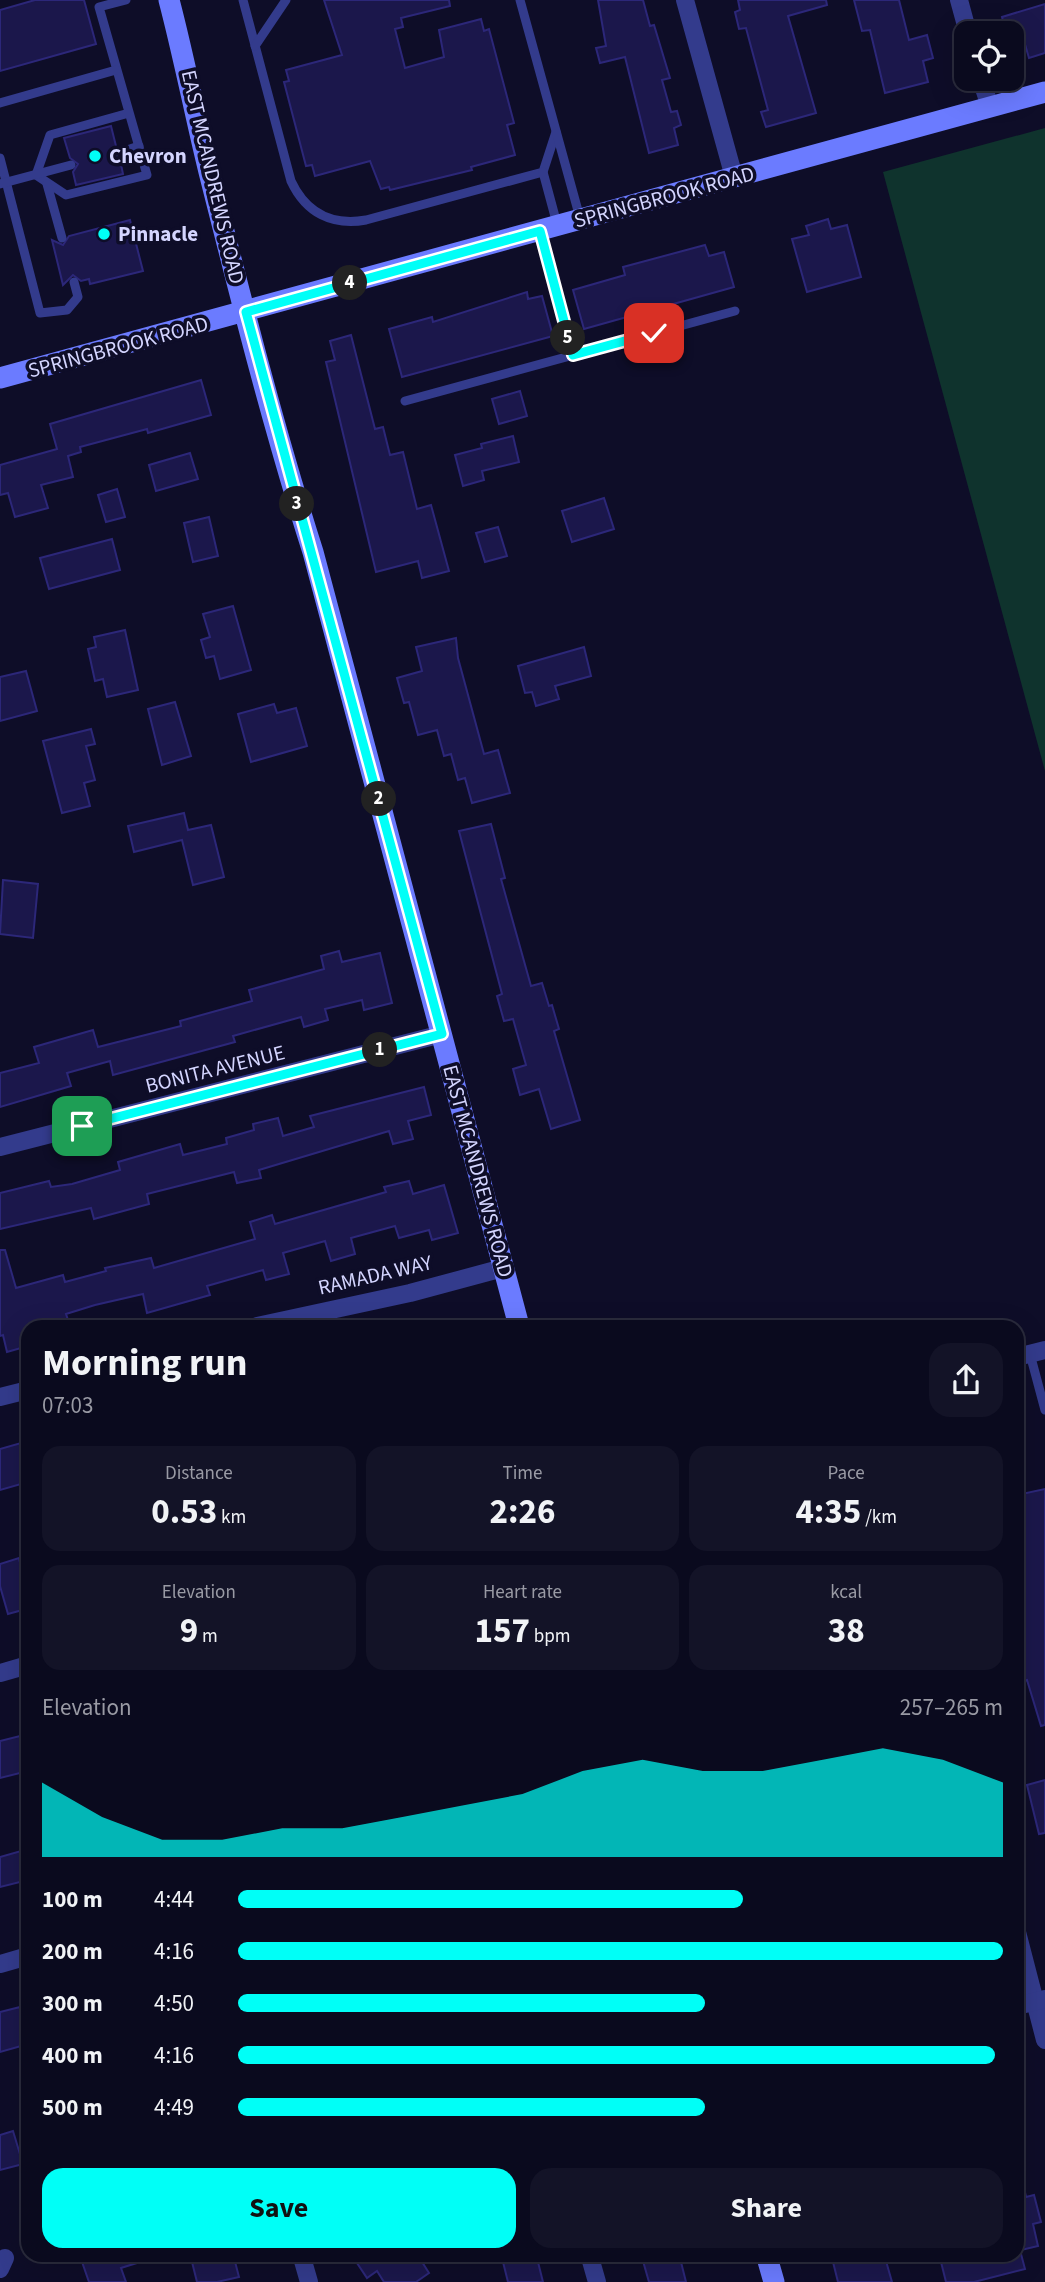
<!DOCTYPE html>
<html lang="en">
<head>
<meta charset="utf-8">
<style>
  :root { --surface:#0a0a1e; --page:#131327; --text:#f1f3f6; --muted:#999aa4; --line:#2a2b3c; --accent:#00fff7 }
  body { margin:0; font-family:"Source Sans 3",sans-serif; background:var(--page); color:var(--text); height:100vh; display:flex; flex-direction:column; font-size:26px; white-space:nowrap }
  * { box-sizing:border-box; margin:0 }
  p { font-size:23px; color:var(--muted) }
  .icon { flex:none; width:38px; height:38px; fill:none; stroke:currentColor; stroke-width:2; stroke-linecap:round; stroke-linejoin:round }
  .map { position:relative; flex:1; overflow:hidden }
  .details { position:absolute; left:21px; top:1320px; width:1003px; height:942px; display:flex; flex-direction:column; background:var(--surface); border-radius:21px; box-shadow:0 7px 28px #0002,0 0 0 2px var(--line) }
  .details>* { flex:none }
  .fabs { position:absolute; left:954px; top:21px; display:grid; gap:14px }
  .fabs a { display:grid; place-items:center; width:70px; height:70px; border-radius:14px; background:var(--surface); box-shadow:0 7px 28px #0002,0 0 0 2px var(--line); font-size:35px }
  .pin { position:absolute; display:grid; place-items:center; width:60px; height:60px; color:#fff; margin:-30px; border-radius:14px; box-shadow:0 4px 10px #0006 }
  .km { position:absolute; width:35px; height:35px; margin:-18px; border-radius:50%; background:#222; color:#fff; font-size:19px; line-height:35px; text-align:center }
  .round { display:grid; place-items:center; flex:none; width:74px; height:74px; border-radius:21px; background:var(--page) }
  .summary { display:flex; align-items:center; justify-content:space-between; height:119px; padding:0 21px }
  h1 { font-size:38px; font-weight:700; line-height:52px }
  .stats { display:grid; grid-template-columns:repeat(3,1fr); gap:10px; height:119px; padding:7px 21px }
  .stats div { display:grid; align-content:center; border-radius:18px; background:var(--page); text-align:center }
  .stats b { font-size:35px; font-weight:700 }
  .stats small { font-size:19px; font-weight:400 }
  .stats p { font-size:19px }
  .chart { height:196px; padding:14px 21px }
  .chart p { display:flex; justify-content:space-between }
  .chart svg { width:100%; height:126px; margin-top:7px; fill:var(--accent); opacity:.7 }
  .primary-button { display:flex; gap:14px; margin-top:auto; padding:14px 21px }
  .primary-button a { flex:1; height:80px; border-radius:21px; background:var(--accent); color:#111; font-size:28px; font-weight:700; line-height:80px; text-align:center }
  .primary-button a+a { background:var(--page); color:var(--text) }
  ul { padding:0 21px; list-style:none; font-size:23px }
  li { display:grid; grid-template-columns:112px 84px 1fr; align-items:center; height:52px }
  li i { height:18px; border-radius:9px; background:var(--accent) }
  .map>svg:first-child { display:block }
  .green { fill:#0f332d }
  .building { fill:#1b174b; stroke:#2c2779; stroke-width:2 }
  .lines { fill:none; stroke-linecap:round; stroke-linejoin:round }
  .lane { stroke:#333b8c; stroke-width:9 }
  .street { stroke:#333b8c; stroke-width:18 }
  .secondary { stroke:#6b7bff; stroke-width:21 }
  .route-casing { stroke:#fff; stroke-width:14 }
  .route { stroke:#00fff7; stroke-width:9 }
  .poi-dot { fill:#00fff7; stroke:#0e0d28; stroke-width:2.5 }
  .labels { text-anchor:middle; stroke-width:7; stroke-linejoin:round; paint-order:stroke }
  .poi-label { font-size:21px; font-weight:bold; fill:#d4d5ff; stroke:#0e0d28; text-anchor:start }
  .street-label { font-size:21px; fill:#d4d5ff; stroke:#0e0d28 }
</style>
</head>
<body>
<div class="map">
<svg width="1045" height="2282" viewBox="0 0 1045 2282">
  <rect width="100%" height="100%" fill="#0e0d28"/>
  <polygon class="green" points="1045,128 1045,771 883,172"/>
  <g class="building">
    <polygon points="35,0 84,0 96,44 0,71 0,10"/>
    <polygon points="324,0 449,0 450,6 401,18 403,27 395,29 405,68 444,57 439,30 481,19 484,31 489,29 514,123 507,125 515,155 471,167 472,170 390,190 389,187 381,189 370,161 315,176 312,165 306,166 284,82 289,81 286,70 342,55"/>
    <polygon points="598,0 643,0 650,26 654,25 670,78 662,80 671,112 677,111 681,125 674,128 678,145 649,153 625,57 600,63 596,48 606,46"/>
    <polygon points="738,0 826,0 827,5 788,16 816,113 766,127 761,112 768,110 746,28 739,29 735,12 740,10"/>
    <polygon points="854,0 899,0 909,40 927,35 933,58 923,61 928,82 885,93 870,30 862,31"/>
    <polygon points="1045,4 1045,53 1029,58 1022,34 1012,37 1012,33 1006,33 1002,17"/>
    <polygon points="111,126 116,146 111,155 120,160 123,174 76,185 73,172 78,164 70,158 64,138"/>
    <polygon points="828,219 831,229 847,225 861,277 807,292 792,239 809,235 806,226"/>
    <polygon points="130,220 143,271 90,284 89,279 81,281 73,275 63,285 52,240 63,245 69,236"/>
    <polygon points="705,245 709,256 724,252 734,287 584,329 573,290 625,275 623,267"/>
    <polygon points="527,292 528,299 542,296 553,336 402,377 389,329 432,317 433,322"/>
    <polygon points="351,335 375,429 383,427 390,455 403,452 417,509 431,505 449,571 422,578 418,561 376,572 326,362 335,360 330,341"/>
    <polygon points="201,380 211,415 148,433 147,429 80,447 81,452 68,456 73,477 41,485 48,508 15,517 8,493 0,495 0,465 57,449 50,424"/>
    <polygon points="520,391 527,416 499,424 492,399"/>
    <polygon points="513,436 519,462 482,471 484,480 463,486 455,455 482,448 481,444"/>
    <polygon points="190,453 198,479 156,491 149,465"/>
    <polygon points="117,489 125,517 106,522 98,495"/>
    <polygon points="604,498 614,529 572,542 562,511"/>
    <polygon points="209,517 218,556 193,562 184,523"/>
    <polygon points="498,527 507,556 485,562 476,533"/>
    <polygon points="112,539 120,570 49,589 40,558"/>
    <polygon points="233,606 251,670 220,679 214,656 206,658 201,640 210,637 203,614"/>
    <polygon points="125,630 138,690 107,697 103,679 95,681 88,649 96,647 94,637"/>
    <polygon points="456,638 458,658 484,754 498,750 510,793 472,803 465,778 458,780 451,754 444,756 437,730 418,735 409,702 404,703 397,678 422,671 416,647"/>
    <polygon points="584,647 591,676 555,686 559,699 536,706 532,692 525,693 518,666"/>
    <polygon points="26,671 37,711 0,721 0,677"/>
    <polygon points="175,702 191,756 162,765 148,709"/>
    <polygon points="274,704 277,713 296,708 307,746 251,762 238,714"/>
    <polygon points="91,729 95,744 86,746 95,780 84,783 90,806 62,813 43,741"/>
    <polygon points="184,813 188,830 211,825 224,877 193,885 182,840 134,852 128,826"/>
    <polygon points="491,824 505,878 501,879 531,986 542,983 549,1006 552,1005 559,1029 554,1031 580,1120 551,1129 539,1089 520,1095 513,1069 526,1065 513,1019 504,1021 497,996 502,994 459,831"/>
    <polygon points="3,880 38,884 33,938 0,934"/>
    <polygon points="339,951 342,962 380,953 392,1003 364,1010 362,1000 325,1009 328,1020 304,1027 301,1017 233,1036 235,1042 113,1075 110,1061 67,1073 71,1086 0,1107 0,1073 39,1063 34,1047 93,1030 98,1047 181,1026 180,1021 252,1001 249,990 324,969 321,956"/>
    <polygon points="424,1087 431,1115 408,1121 413,1139 393,1144 389,1131 259,1170 261,1178 237,1183 234,1172 147,1194 149,1204 94,1219 91,1208 0,1229 0,1193 49,1181 51,1187 72,1184 120,1170 118,1162 180,1144 183,1155 227,1144 226,1138 254,1130 253,1124 278,1118 283,1136 314,1127 310,1116"/>
    <polygon points="409,1181 413,1194 444,1185 458,1233 432,1240 429,1230 399,1238 395,1226 351,1238 355,1254 331,1261 325,1241 283,1253 289,1274 266,1280 263,1270 207,1286 210,1295 147,1313 143,1294 95,1305 66,1314 70,1326 28,1326 28,1346 7,1352 3,1335 0,1336 0,1250 5,1250 16,1288 63,1275 65,1282 106,1271 105,1268 151,1258 154,1268 255,1239 250,1222 272,1215 275,1224 386,1192 384,1187"/>
    <polygon points="28,1441 28,1482 0,1490 0,1449"/>
    <polygon points="1045,1489 1045,1725 1041,1726 1027,1680 1017,1683 1017,1495"/>
    <polygon points="19,1558 22,1572 28,1570 28,1599 23,1600 26,1609 8,1614 0,1586 0,1564"/>
    <polygon points="28,1734 28,1771 0,1778 0,1741"/>
    <polygon points="1045,1780 1045,1833 1039,1834 1027,1785"/>
    <polygon points="28,1849 28,1880 0,1887 0,1857"/>
    <polygon points="20,2007 28,2044 0,2052 0,2012"/>
    <polygon points="13,2131 23,2164 0,2170 0,2135"/>
    <polygon points="1023,2183 1026,2197 1034,2195 1041,2222 1033,2224 1038,2246 1017,2251 1017,2184"/>
    <polygon points="97,2254 153,2254 153,2258 121,2268 126,2282 89,2282 81,2259"/>
    <polygon points="190,2254 233,2254 239,2277 217,2282 197,2282"/>
    <polygon points="351,2254 417,2254 429,2273 416,2282 384,2282 377,2271 367,2278"/>
    <polygon points="501,2254 536,2254 543,2282 508,2282"/>
    <polygon points="641,2254 679,2254 686,2282 649,2282"/>
    <polygon points="831,2254 884,2254 892,2282 838,2282"/>
    <polygon points="939,2254 1021,2254 1025,2269 974,2282 946,2282"/>
  </g>
  <g class="lines">
    <g class="lane">
      <polyline points="126,0 99,7 147,175 66,195 36,175 50,135 129,113"/>
      <path d="M243 0 291 181C306 213 332 226 366 220L543 172 556 132"/>
      <polyline points="520,0 580,218"/>
      <polyline points="255,46 286,0"/>
      <polyline points="0,103 116,70"/>
      <polyline points="118,153 139,146"/>
      <polyline points="0,158 40,313 67,310 78,297 74,282"/>
      <polyline points="543,172 557,224"/>
      <polyline points="0,184 71,165"/>
      <polyline points="47,184 62,238"/>
      <polyline points="540,232 573,355"/>
      <polyline points="405,401 735,311"/>
      <polyline points="1030,1354 1045,1410"/>
    </g>
    <g class="street">
      <polyline points="685,0 734,177"/>
      <polyline points="959,0 968,33"/>
      <polyline points="981,79 990,107"/>
      <polyline points="0,1147 442,1034"/>
      <polyline points="257,1326 410,1293 503,1268"/>
      <polyline points="1017,1357 1045,1350"/>
      <polyline points="0,1397 28,1390"/>
      <polyline points="0,1673 28,1665"/>
      <polyline points="1017,1932 1045,2040"/>
      <polyline points="0,1964 28,1956"/>
      <polyline points="1017,2006 1045,1999"/>
      <polyline points="301,2254 309,2282"/>
      <polyline points="589,2254 597,2282"/>
      <polyline points="0,2269 5,2258"/>
    </g>
    <g class="secondary">
      <path d="M169 0C184 57 195 115 209 172 241 299 273 427 313 552L519 1326"/>
      <polyline points="0,378 1045,92"/>
      <polyline points="766,2254 774,2282"/>
    </g>
  </g>
  <g class="lines">
    <g class="route-casing">
      <polyline id="route" points="82,1126 442,1034 246,312 540,231 573,355 654,333"/>
    </g>
    <use href="#route" class="route"/>
  </g>
  <g class="poi-dot">
    <circle cx="95" cy="156" r="7"/>
    <circle cx="104" cy="234" r="7"/>
  </g>
  <g class="labels">
    <g class="poi-label">
      <text x="109" y="163">Chevron</text>
      <text x="118" y="241">Pinnacle</text>
    </g>
    <g class="street-label">
      <text transform="translate(213 177) rotate(77)" y="7">EAST MCANDREWS ROAD</text>
      <text transform="translate(664 197) rotate(-15)" y="7">SPRINGBROOK ROAD</text>
      <text transform="translate(118 347) rotate(-15)" y="7">SPRINGBROOK ROAD</text>
      <text transform="translate(215 1069) rotate(-14)" y="7">BONITA AVENUE</text>
      <text transform="translate(478 1171) rotate(75)" y="7">EAST MCANDREWS ROAD</text>
      <text transform="translate(375 1275) rotate(-13)" y="7">RAMADA WAY</text>
    </g>
  </g>
</svg>
<div class="fabs">
<a><svg class="icon" aria-label="locate" viewBox="0 0 24 24"><circle cx="12" cy="12" r="6"/><path d="M12 2v4M12 18v4M2 12h4M18 12h4"/></svg></a>
</div>
<div class="pin" style="left:82px;top:1126px;background:#1e9e55"><svg class="icon" aria-label="arrive" viewBox="0 0 24 24"><path d="M6 21V4h12l-3 4 3 4H6"/></svg></div>
<div class="pin" style="left:654px;top:333px;background:#d93025"><svg class="icon" aria-label="check" viewBox="0 0 24 24"><path d="M5 12l5 5 9-10"/></svg></div>
<b class="km" style="left:380px;top:1050px">1</b>
<b class="km" style="left:379px;top:799px">2</b>
<b class="km" style="left:297px;top:504px">3</b>
<b class="km" style="left:350px;top:283px">4</b>
<b class="km" style="left:568px;top:338px">5</b>
<section class="details">
<div class="summary"><div><h1>Morning run</h1><p>07:03</p></div><a class="round"><svg class="icon" aria-label="share" viewBox="0 0 24 24"><path d="M12 15V3M7 8l5-5 5 5M5 13v7h14v-7"/></svg></a></div>
<div class="stats">
<div><p>Distance</p><b>0.53<small> km</small></b></div>
<div><p>Time</p><b>2:26</b></div>
<div><p>Pace</p><b>4:35<small> /km</small></b></div>
</div>
<div class="stats">
<div><p>Elevation</p><b>9<small> m</small></b></div>
<div><p>Heart rate</p><b>157<small> bpm</small></b></div>
<div><p>kcal</p><b>38</b></div>
</div>
<div class="chart"><p><span>Elevation</span>257–265 m</p>
<svg viewBox="0 0 160 44" preserveAspectRatio="none"><path d="M0 44V18L10 30L20 38L30 38L40 34L50 34L60 30L70 26L80 22L90 14L100 10L110 14L120 14L130 10L140 6L150 10L160 18V44z"/></svg>
</div>
<ul>
<li><b>100 m</b>4:44<i style="width:66%"></i></li>
<li><b>200 m</b>4:16<i style="width:100%"></i></li>
<li><b>300 m</b>4:50<i style="width:61%"></i></li>
<li><b>400 m</b>4:16<i style="width:99%"></i></li>
<li><b>500 m</b>4:49<i style="width:61%"></i></li>
</ul>
<div class="primary-button"><a>Save</a><a>Share</a></div>
</section>
</div>
</body>
</html>
